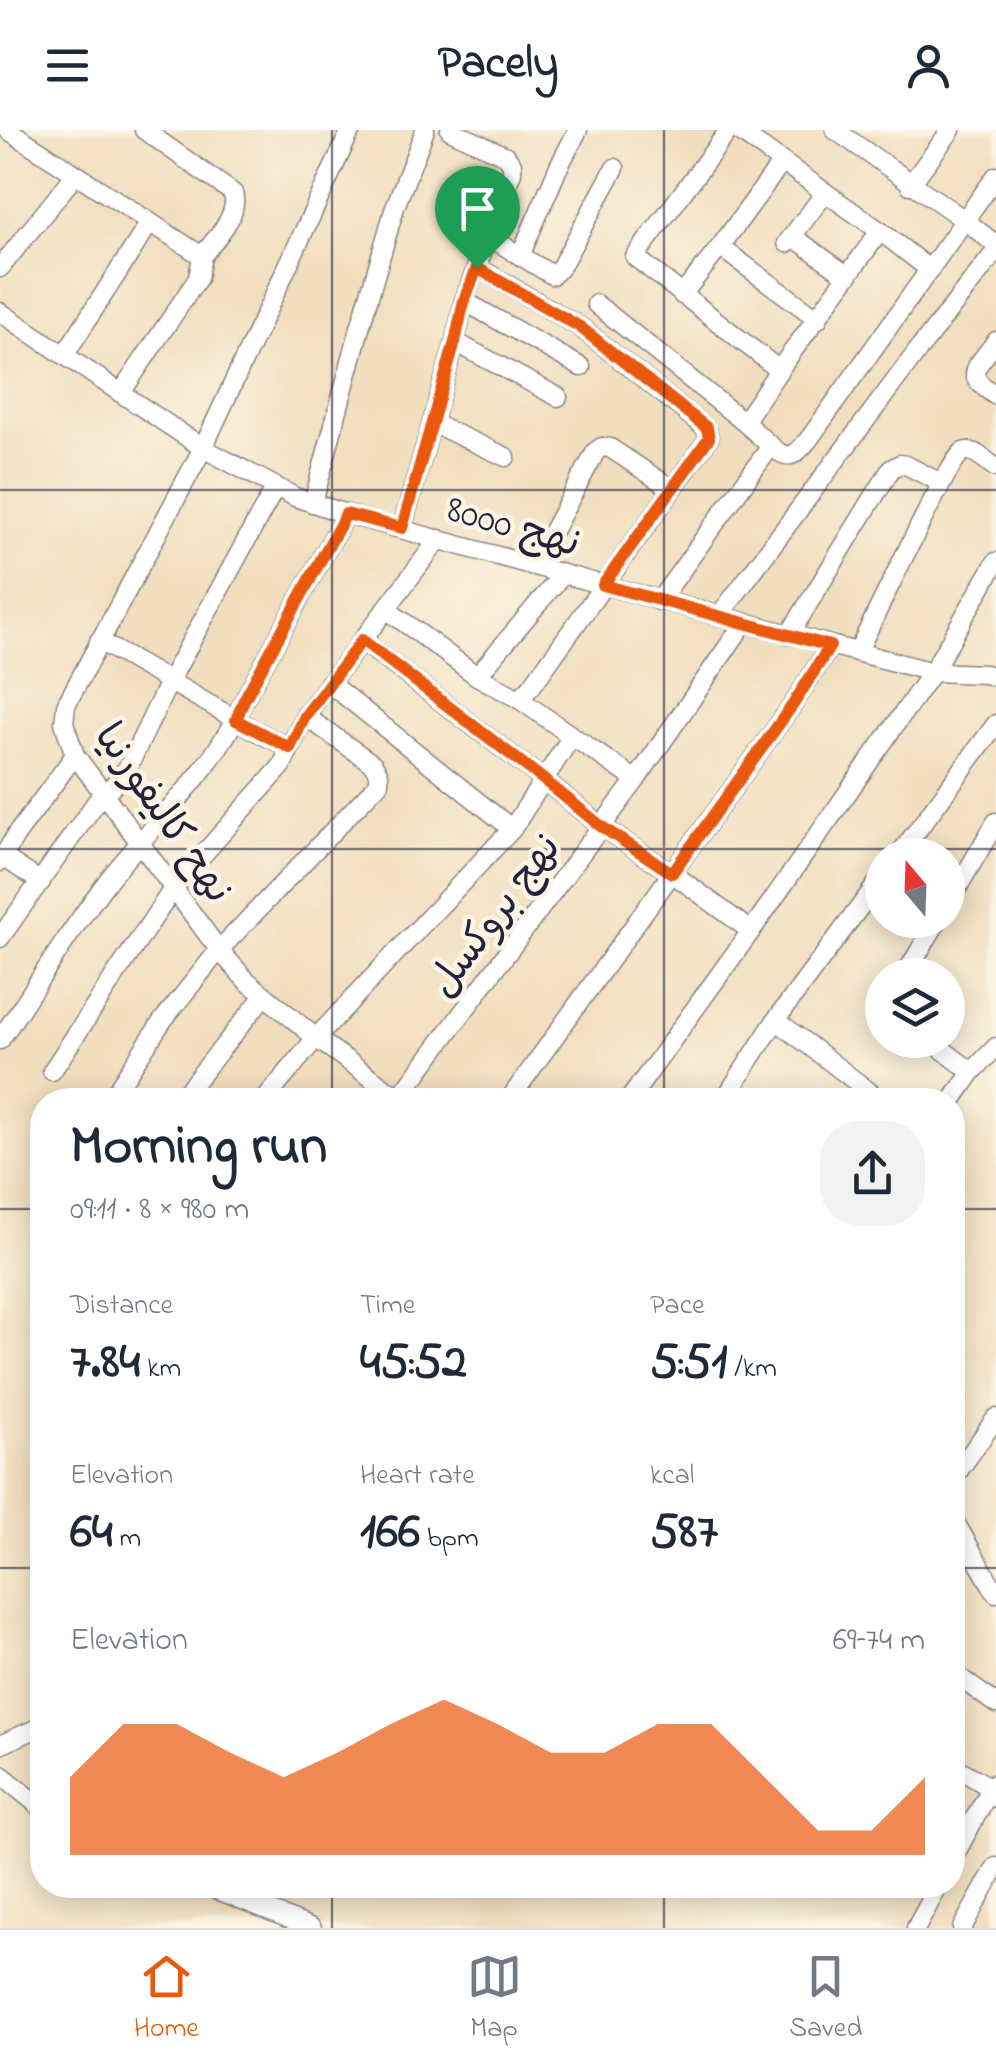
<!DOCTYPE html>
<html lang="en">
<head>
<meta charset="utf-8">
<style>
  :root { --surface:#fff; --page:#f2f2f3; --text:#1f2937; --muted:#747a83; --line:#e0e1e3; --accent:#ea580c }
  body { margin:0; font-family:"Indie Flower","Playpen Sans Arabic",sans-serif; background:var(--page); color:var(--text); height:100vh; display:flex; flex-direction:column; font-size:38px; white-space:nowrap }
  * { box-sizing:border-box; margin:0 }
  p { font-size:32px; color:var(--muted) }
  .icon { flex:none; width:55px; height:55px; fill:none; stroke:currentColor; stroke-width:2; stroke-linecap:round; stroke-linejoin:round }
  .map { position:relative; flex:1; overflow:hidden }
  .details { position:absolute; left:30px; top:958px; width:935px; height:810px; display:flex; flex-direction:column; background:var(--surface); border-radius:40px; box-shadow:0 5px 25px #0003 }
  .details>* { flex:none }
  .needle { width:65px; rotate:341deg }
  .buttons { position:absolute; left:865px; top:708px; display:grid; gap:20px }
  .buttons a { display:grid; place-items:center; width:100px; height:100px; border-radius:50%; background:var(--surface); box-shadow:0 5px 25px #0003; font-size:50px }
  .pin { position:absolute; display:grid; place-items:center; width:85px; height:85px; color:#fff; margin:-102px -42px; border-radius:50% 50% 50% 0; rotate:-45deg; box-shadow:0 0 10px #0007 }
  .pin .icon { rotate:45deg }
  .round { display:grid; place-items:center; flex:none; width:105px; height:105px; border-radius:40px; background:var(--page) }
  .headline { display:flex; align-items:center; justify-content:space-between; height:170px; padding:0 40px }
  h1 { font-size:55px; font-weight:700; line-height:75px }
  .metrics { display:grid; grid-template-columns:repeat(3,1fr); gap:15px; height:170px; padding:10px 40px }
  .metrics div { display:grid; align-content:center }
  .metrics b { font-size:50px; font-weight:700 }
  .metrics small { font-size:28px; font-weight:400 }
  .metrics p { font-size:28px }
  .chart { height:280px; padding:20px 40px }
  .chart p { display:flex; justify-content:space-between }
  .chart svg { width:100%; height:180px; margin-top:10px; fill:var(--accent); opacity:.7 }
  header { display:flex; justify-content:space-between; align-items:center; height:130px; padding:0 40px; background:var(--surface); font-size:45px; font-weight:700 }
  .menu { display:flex; justify-content:space-around; align-items:center; height:140px; border-top:2px solid var(--line); background:var(--surface); font-size:28px; color:var(--muted) }
  .menu a { display:grid; justify-items:center; gap:5px }
  .menu .current { color:var(--accent) }
  .map>svg:first-child { display:block }
  .lines { fill:none; stroke-linecap:round; stroke-linejoin:round }
  .minor-casing { stroke:#8a807c; stroke-width:21 }
  .minor { stroke:#fff; stroke-width:18 }
  .route-casing { stroke:#fff; stroke-width:20 }
  .route { stroke:#ea580c; stroke-width:12 }
  .grid { fill:none; stroke:#22223b; stroke-width:2.5; stroke-opacity:0.55 }
  .labels { text-anchor:middle; stroke-width:9; stroke-linejoin:round; paint-order:stroke }
  .street-label { font-size:40px; fill:#22223b; stroke:#fcf5e5 }
</style>
</head>
<body>
<header><svg class="icon" aria-label="menu" viewBox="0 0 24 24"><path d="M4 6h16M4 12h16M4 18h16"/></svg>Pacely<svg class="icon" aria-label="person" viewBox="0 0 24 24"><circle cx="12" cy="8" r="4"/><path d="M4 21q1-7 8-7t8 7"/></svg></header>
<div class="map">
<svg width="996" height="1798" viewBox="0 0 996 1798">
  <rect width="100%" height="100%" fill="#fcf5e5"/>
  <filter id="ink" filterUnits="userSpaceOnUse"><feTurbulence type="fractalNoise" baseFrequency=".01" numOctaves="2"/><feDisplacementMap in="SourceGraphic" scale="20" xChannelSelector="R" yChannelSelector="G"/><feConvolveMatrix kernelMatrix="1 2 1 2 8 2 1 2 1" color-interpolation-filters="sRGB"/></filter>
  <filter id="wash" filterUnits="userSpaceOnUse"><feTurbulence type="fractalNoise" baseFrequency=".0048" numOctaves="4" result="noise"/><feDisplacementMap in="SourceGraphic" scale="40" xChannelSelector="R" yChannelSelector="G"/><feGaussianBlur stdDeviation="2.25" result="paint"/><feColorMatrix in="noise" values="0 0 0 0 0 0 0 0 0 0 0 0 0 0 0 0 0 1.4 0 .05"/><feComposite in="paint" operator="in"/></filter>
  <g filter="url(#wash)">
    <rect width="100%" height="100%" fill="#f1debe"/>
  </g>
  <g filter="url(#ink)">
    <g class="lines">
      <g class="minor-casing">
        <g id="minor">
          <polyline points="8,0 202,126 198,148 121,263"/>
          <path d="M144 0 233 63C240 85 215 109 202 126"/>
          <polyline points="351,0 203,318 66,575 64,593 75,625 219,820 246,850 316,908 402,970"/>
          <polyline points="729,0 635,127 779,240"/>
          <polyline points="737,0 880,101 930,140"/>
          <polyline points="835,0 966,91 996,115"/>
          <polyline points="782,32 720,117 818,189"/>
          <polyline points="910,55 951,0"/>
          <polyline points="488,106 552,145 560,138 615,38"/>
          <polyline points="792,106 848,146"/>
          <polyline points="787,113 825,63"/>
          <polyline points="520,126 559,36 578,0"/>
          <polyline points="0,138 75,45"/>
          <polyline points="682,165 720,117"/>
          <polyline points="464,171 581,237"/>
          <polyline points="596,174 744,292"/>
          <polyline points="0,182 203,318 295,367 346,384 603,455 932,542 985,544 996,547"/>
          <path d="M996 211C975 241 962 242 996 266"/>
          <polyline points="455,212 558,267"/>
          <polyline points="65,224 149,94"/>
          <polyline points="432,293 506,327"/>
          <polyline points="771,316 744,292 779,240 880,101"/>
          <polyline points="313,373 361,194 395,77 425,0"/>
          <polyline points="402,398 455,212 464,171 512,42 512,34 506,26 450,0"/>
          <polyline points="534,436 596,321 602,317 610,318 672,359"/>
          <path d="M659 471 771 316C790 333 795 325 809 309L996 46"/>
          <polyline points="386,479 477,546 519,569 531,557 709,308 707,299 580,197 477,137"/>
          <polyline points="720,485 919,219 996,121"/>
          <polyline points="789,505 891,339 900,334 906,335 941,353"/>
          <polyline points="99,511 256,601 290,618 305,586 439,409"/>
          <polyline points="362,511 544,650 602,697 672,743 751,801"/>
          <path d="M858 521C871 495 949 329 963 322 973 317 987 332 996 338"/>
          <polyline points="477,546 563,444"/>
          <polyline points="329,553 512,699"/>
          <polyline points="519,569 572,606"/>
          <polyline points="899,725 996,594"/>
          <polyline points="3,727 41,752"/>
          <polyline points="0,732 16,705 75,625"/>
          <polyline points="948,774 996,692"/>
          <polyline points="0,808 104,661 113,656 128,637 169,552 275,358"/>
          <polyline points="905,845 938,790"/>
          <polyline points="776,890 880,970"/>
          <path d="M0 910C36 856 70 800 109 749 155 691 215 640 244 570L346 384"/>
          <polyline points="930,910 972,942"/>
          <polyline points="52,941 174,757 282,636 290,618"/>
          <polyline points="112,967 163,890 219,820 379,653 379,644 373,634 305,586"/>
          <polyline points="399,968 636,650 744,493"/>
          <polyline points="180,970 264,866"/>
          <polyline points="265,970 316,908 512,699 572,606 636,650"/>
          <polyline points="509,970 794,573 830,516"/>
          <polyline points="629,970 751,801 932,542 996,432"/>
          <polyline points="724,970 776,890 882,747"/>
          <polyline points="952,971 972,942 996,917"/>
          <polyline points="42,1140 37,1150 42,1159"/>
          <polyline points="952,1350 996,1288"/>
          <polyline points="952,1387 996,1463"/>
          <polyline points="952,1542 996,1574"/>
          <polyline points="0,1615 42,1596"/>
          <polyline points="952,1635 991,1658 996,1668"/>
          <polyline points="0,1644 42,1678"/>
          <polyline points="952,1730 991,1658 996,1653"/>
          <polyline points="205,1755 312,1798"/>
          <polyline points="916,1798 939,1755"/>
          <polyline points="962,1798 996,1737"/>
        </g>
      </g>
      <use href="#minor" class="minor"/>
    </g>
  </g>
  <g class="lines" filter="url(#ink)">
    <g class="route-casing">
      <polygon id="route" points="477,138 580,197 707,298 709,308 603,455 830,516 794,573 672,743 602,697 544,650 362,510 305,586 290,618 236,590 244,570 346,384 402,398 455,212 464,171"/>
    </g>
    <use href="#route" class="route"/>
  </g>
  <path class="grid" d="M332 0V970M664 0V970M0 360H996M0 719H996M0 1079H42M952 1079H996M0 1438H42M952 1438H996M332 1755V1798M664 1755V1798"/>
  <g class="labels">
    <g class="street-label">
      <text transform="translate(514 394) rotate(16)" y="14">نهج 8000</text>
      <text transform="translate(165 682) rotate(55)" y="14">نهح كاليفورنيا</text>
      <text transform="translate(493 784) rotate(-53)" y="14">نهج بروكسل</text>
    </g>
  </g>
</svg>
<div class="buttons">
<a><svg class="needle" viewBox="-14 -14 28 28"><path d="M0-13l5 13h-10z" fill="#e53935"/><path d="M0 13l5-13h-10z" fill="#747a83"/></svg></a>
<a><svg class="icon" aria-label="layers" viewBox="0 0 24 24"><path d="M12 4l9 5-9 5-9-5zM3 14l9 5 9-5"/></svg></a>
</div>
<div class="pin" style="left:477px;top:138px;background:#1e9e55"><svg class="icon" aria-label="arrive" viewBox="0 0 24 24"><path d="M6 21V4h12l-3 4 3 4H6"/></svg></div>
<section class="details">
<div class="headline"><div><h1>Morning run</h1><p>09:11 · 8 × 980 m</p></div><a class="round"><svg class="icon" aria-label="share" viewBox="0 0 24 24"><path d="M12 15V3M7 8l5-5 5 5M5 13v7h14v-7"/></svg></a></div>
<div class="metrics">
<div><p>Distance</p><b>7.84<small> km</small></b></div>
<div><p>Time</p><b>45:52</b></div>
<div><p>Pace</p><b>5:51<small> /km</small></b></div>
</div>
<div class="metrics">
<div><p>Elevation</p><b>64<small> m</small></b></div>
<div><p>Heart rate</p><b>166<small> bpm</small></b></div>
<div><p>kcal</p><b>587</b></div>
</div>
<div class="chart"><p><span>Elevation</span>69–74 m</p>
<svg viewBox="0 0 160 44" preserveAspectRatio="none"><path d="M0 44V25L10 12L20 12L30 19L40 25L50 19L60 12L70 6L80 12L90 19L100 19L110 12L120 12L130 25L140 38L150 38L160 25V44z"/></svg>
</div>
</section>
</div>
<nav class="menu">
<a class="current"><svg class="icon" aria-label="home" viewBox="0 0 24 24"><path d="M3 11l9-7 9 7M6 9v11h12V9"/></svg>Home</a>
<a><svg class="icon" aria-label="map" viewBox="0 0 24 24"><path d="M3 6l6-2 6 2 6-2v14l-6 2-6-2-6 2zM9 4v14M15 6v14"/></svg>Map</a>
<a><svg class="icon" aria-label="saved" viewBox="0 0 24 24"><path d="M7 4h10v16l-5-4-5 4z"/></svg>Saved</a>
</nav>
</body>
</html>
